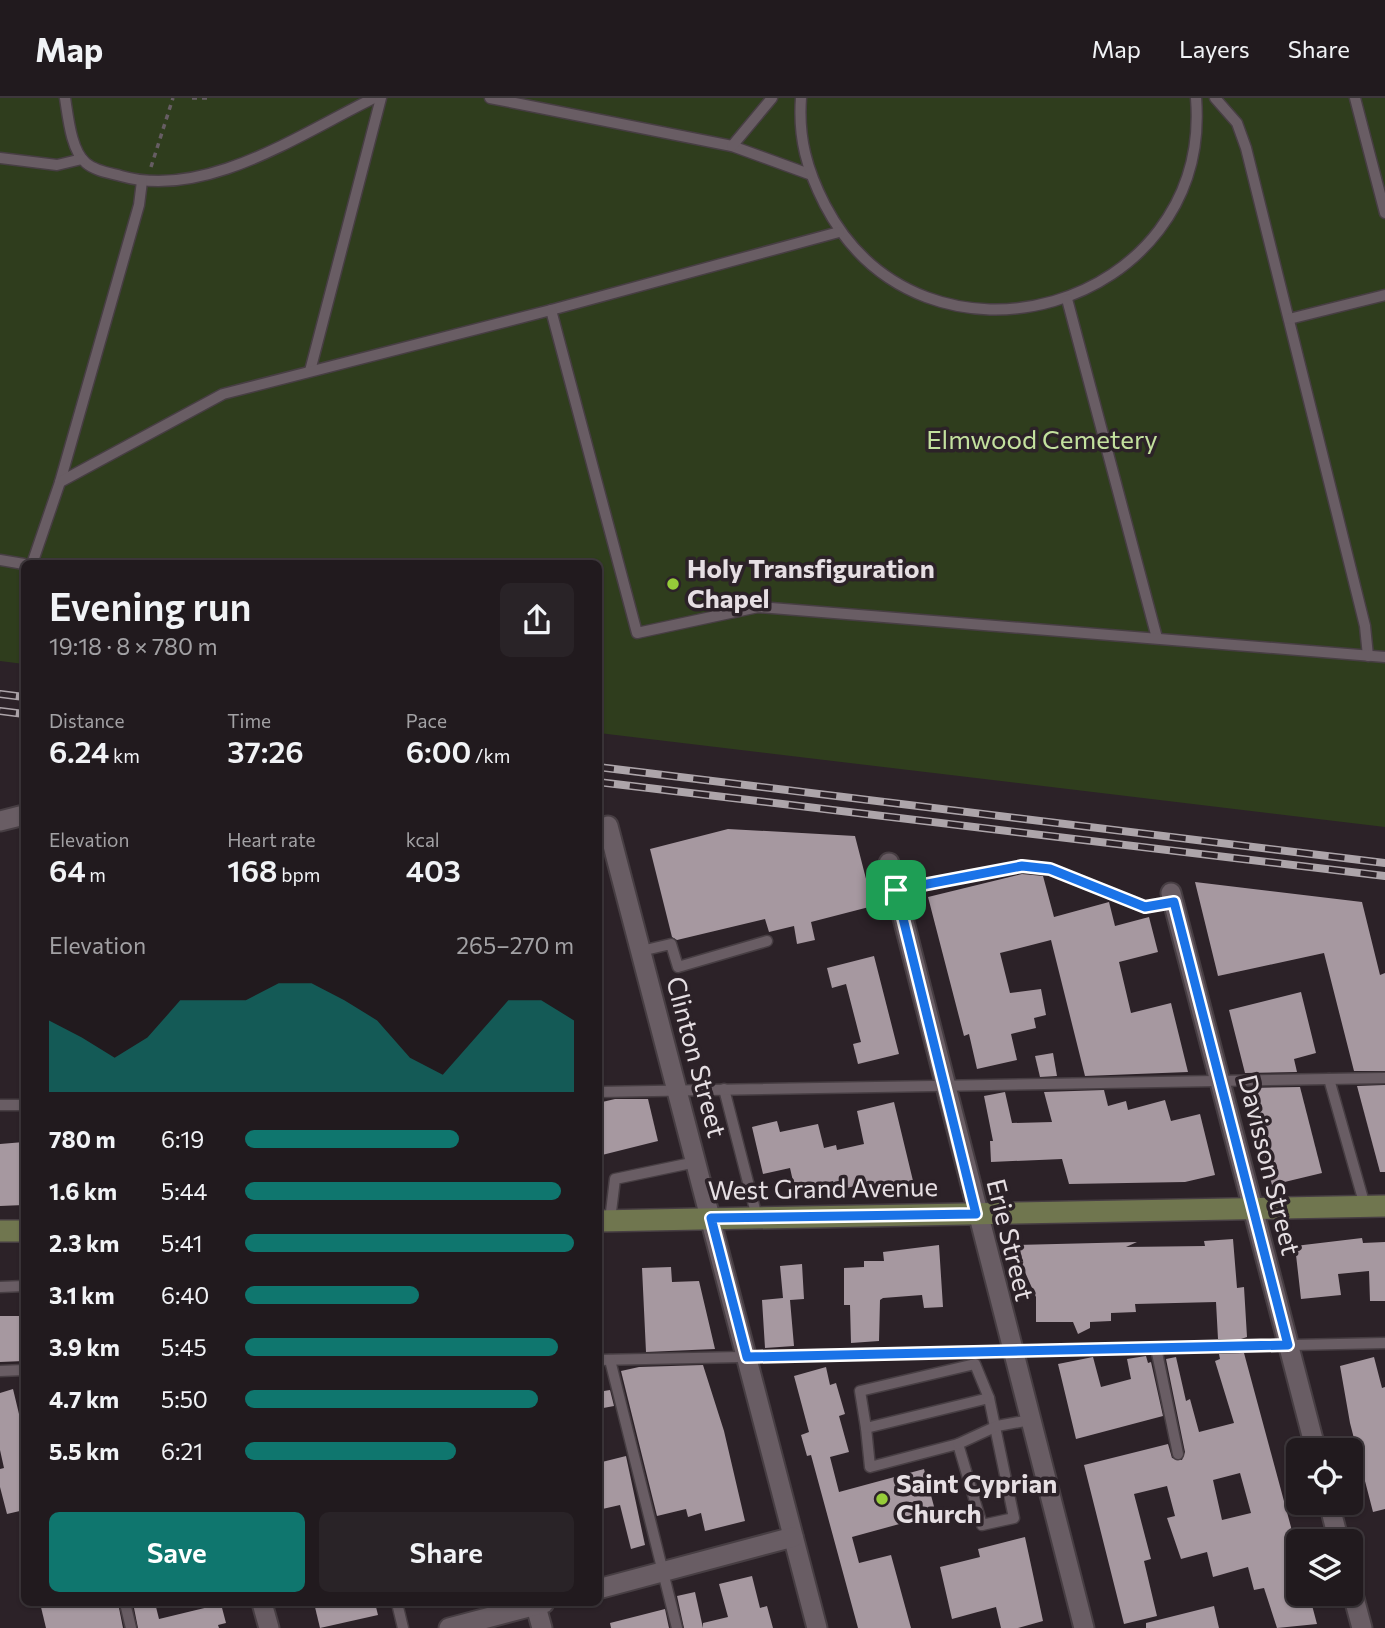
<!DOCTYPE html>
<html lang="en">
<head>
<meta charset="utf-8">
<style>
  :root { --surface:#211a1e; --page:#292327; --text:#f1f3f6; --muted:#a2a1a4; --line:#3e383c; --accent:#0f766e }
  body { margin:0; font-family:Commissioner,sans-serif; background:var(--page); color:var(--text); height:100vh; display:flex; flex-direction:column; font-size:26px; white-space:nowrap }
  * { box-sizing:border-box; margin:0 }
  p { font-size:23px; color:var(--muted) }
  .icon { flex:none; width:38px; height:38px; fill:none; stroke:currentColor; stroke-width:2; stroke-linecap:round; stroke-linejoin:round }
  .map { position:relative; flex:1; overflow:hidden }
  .side { position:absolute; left:21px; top:462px; width:581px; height:1046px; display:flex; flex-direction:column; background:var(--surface); border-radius:10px; box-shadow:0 2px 5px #0004,0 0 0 2px var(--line) }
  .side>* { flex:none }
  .fabs { position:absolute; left:1286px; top:1340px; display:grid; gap:14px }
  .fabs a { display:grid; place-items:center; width:77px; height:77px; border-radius:10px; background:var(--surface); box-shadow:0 2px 5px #0004,0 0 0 2px var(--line); font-size:35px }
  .pin { position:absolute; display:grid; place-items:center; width:60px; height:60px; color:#fff; margin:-30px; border-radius:14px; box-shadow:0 4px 10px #0006 }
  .round { display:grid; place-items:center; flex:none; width:74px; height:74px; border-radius:10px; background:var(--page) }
  .head { display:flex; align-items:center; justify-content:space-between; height:119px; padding:0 28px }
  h1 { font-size:38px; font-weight:600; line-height:52px }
  .figures { display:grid; grid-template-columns:repeat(3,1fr); gap:10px; height:119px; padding:7px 28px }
  .figures div { display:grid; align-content:center }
  .figures b { font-size:30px; font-weight:600 }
  .figures small { font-size:19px; font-weight:400 }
  .figures p { font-size:19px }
  .chart { height:196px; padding:14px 28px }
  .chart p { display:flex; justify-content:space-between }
  .chart svg { width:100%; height:126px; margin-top:7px; fill:var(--accent); opacity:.7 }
  .primary-button { display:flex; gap:14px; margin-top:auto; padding:14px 28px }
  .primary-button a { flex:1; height:80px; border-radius:10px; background:var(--accent); color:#fff; font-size:28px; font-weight:600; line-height:80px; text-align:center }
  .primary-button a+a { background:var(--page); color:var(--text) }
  ul { padding:0 28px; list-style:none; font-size:23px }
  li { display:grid; grid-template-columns:112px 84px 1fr; align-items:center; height:52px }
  li i { height:18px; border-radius:9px; background:var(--accent) }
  header { display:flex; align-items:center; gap:42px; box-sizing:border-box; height:98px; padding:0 35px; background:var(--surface); border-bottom:2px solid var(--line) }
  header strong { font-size:33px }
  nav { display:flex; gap:38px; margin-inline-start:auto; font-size:24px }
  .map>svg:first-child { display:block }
  .green { fill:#2f3d1d }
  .building { fill:#a698a0; fill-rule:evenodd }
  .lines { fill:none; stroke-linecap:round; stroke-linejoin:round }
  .lane-casing { stroke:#473e43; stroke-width:13 }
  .street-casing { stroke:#473e43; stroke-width:23 }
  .secondary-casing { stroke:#473e43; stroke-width:24 }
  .path { stroke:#665d63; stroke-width:3.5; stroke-dasharray:5 5; stroke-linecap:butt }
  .lane { stroke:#695d64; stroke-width:10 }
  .street { stroke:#695d64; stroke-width:19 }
  .secondary { stroke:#70764f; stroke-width:21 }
  .rail-casing { stroke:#ada5aa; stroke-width:8 }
  .rail { stroke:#2c2228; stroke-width:5; stroke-dasharray:16; stroke-linecap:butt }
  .route-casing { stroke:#fff; stroke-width:14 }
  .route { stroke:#1a73e8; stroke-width:9 }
  .poi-dot { fill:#96cc39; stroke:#2c2228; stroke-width:2.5 }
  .labels { text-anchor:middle; stroke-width:7; stroke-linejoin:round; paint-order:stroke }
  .park-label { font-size:26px; fill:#c3e19e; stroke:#2c2228 }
  .poi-label { font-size:26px; font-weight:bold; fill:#e6dfe3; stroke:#2c2228; text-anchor:start }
  .street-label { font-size:26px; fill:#e6dfe3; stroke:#2c2228 }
</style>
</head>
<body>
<header>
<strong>Map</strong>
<nav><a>Map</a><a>Layers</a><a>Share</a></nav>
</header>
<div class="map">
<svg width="1385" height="1530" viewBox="0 0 1385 1530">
  <rect width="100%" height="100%" fill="#2c2228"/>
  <polygon class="green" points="0,0 1385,0 1385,729 599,635 598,466 24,466 24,566 0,563"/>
  <g class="building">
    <polygon points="728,731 855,738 873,808 811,824 815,842 797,846 794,828 769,834 765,821 677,842 672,839 650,751"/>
    <polygon points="1022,776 1043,778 1054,819 1109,804 1115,828 1149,819 1158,854 1119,864 1131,915 1171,905 1188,974 1085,978 1051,842 1000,855 1010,895 1041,891 1046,917 1034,920 1036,930 1011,936 1017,962 977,971 969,936 964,938 928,799"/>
    <polygon points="1195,784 1362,804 1380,877 1385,875 1385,973 1354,973 1324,855 1218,878"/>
    <polygon points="874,858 899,956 858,966 853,946 861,944 846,886 832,890 827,870"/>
    <polygon points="1301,894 1316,955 1294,961 1297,974 1245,975 1229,912"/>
    <polygon points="1053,955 1057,978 1040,979 1035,958"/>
    <polygon points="1385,987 1385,1074 1380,1074 1357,988"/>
    <polygon points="1300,989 1322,1075 1272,1087 1248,990"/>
    <polygon points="1104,992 1108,1008 1126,1003 1128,1012 1165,1002 1171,1023 1200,1016 1215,1077 1185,1084 1069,1086 1062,1061 991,1064 990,1043 993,1043 984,998 1005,994 1012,1025 1052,1024 1044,994"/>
    <polygon points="615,1001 648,1001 658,1043 598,1058 598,1005"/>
    <polygon points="894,1004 914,1087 876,1095 873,1083 836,1093 833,1083 795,1092 790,1070 763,1076 752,1029 777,1023 780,1034 818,1026 824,1050 836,1047 837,1052 864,1046 857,1013"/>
    <polygon points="24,1044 24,1107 0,1108 0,1046"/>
    <polygon points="1362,1140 1363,1145 1385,1144 1385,1203 1370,1203 1369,1173 1338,1176 1341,1197 1301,1201 1295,1148"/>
    <polygon points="1233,1141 1237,1190 1244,1189 1247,1239 1241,1241 1218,1241 1216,1204 1135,1206 1136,1214 1111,1215 1111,1223 1090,1224 1090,1230 1078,1236 1073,1224 1036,1224 1036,1199 1013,1147 1137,1144 1126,1149 1205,1148 1204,1143"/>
    <polygon points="939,1147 943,1209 924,1210 922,1197 883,1200 880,1202 879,1243 851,1245 850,1207 844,1207 844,1170 864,1169 864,1163 884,1163 883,1154"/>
    <polygon points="802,1166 804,1201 790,1202 794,1248 765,1250 762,1202 783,1200 780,1168"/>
    <polygon points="671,1169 672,1184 699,1183 715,1251 646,1254 642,1170"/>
    <polygon points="0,1218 24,1218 24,1263 0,1264"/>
    <path d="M1244 1255 1298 1455V1496H1309L1317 1526 1277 1530 1264 1490 1254 1492 1248 1469 1213 1479 1207 1454 1181 1461 1167 1420 1175 1418 1167 1388 1134 1396 1151 1461 1144 1463 1157 1518 1124 1526 1084 1367 1168 1346 1172 1360 1182 1362 1185 1354 1166 1261 1176 1259 1186 1303 1190 1301 1199 1334 1234 1325 1215 1263 1220 1261 1219 1256ZM1240 1375 1251 1415 1222 1422 1213 1382Z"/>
    <polygon points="1146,1258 1148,1265 1151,1264 1163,1318 1076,1341 1058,1266 1093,1259 1101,1289 1131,1281 1127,1261"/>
    <polygon points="1374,1259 1382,1290 1385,1289 1385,1411 1373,1414 1350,1325 1340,1268"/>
    <polygon points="703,1267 724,1333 745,1423 705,1433 701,1415 688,1419 686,1411 657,1418 621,1273 639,1269"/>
    <polygon points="826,1269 830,1287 836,1285 845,1316 839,1318 849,1354 830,1359 839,1394 924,1371 936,1416 852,1439 859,1465 891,1457 911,1530 858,1530 811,1357 807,1358 801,1337 809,1334 794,1278"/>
    <polygon points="13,1291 19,1316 24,1314 24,1412 7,1416 0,1389 0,1371 4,1370 0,1352 0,1295"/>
    <polygon points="610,1292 614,1308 598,1311 598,1294"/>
    <polygon points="626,1358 645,1447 631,1451 620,1407 598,1412 598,1365"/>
    <polygon points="1025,1439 1043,1523 1018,1530 1001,1530 996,1509 952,1521 940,1469 980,1459 978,1451"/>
    <polygon points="752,1478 760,1510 767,1508 773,1530 703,1530 703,1525 728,1519 719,1486"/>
    <polygon points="695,1494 703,1530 684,1530 677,1498"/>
    <polygon points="40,1505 118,1505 123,1530 46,1530"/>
    <polygon points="133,1505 155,1505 159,1521 221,1506 226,1525 218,1527 219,1530 138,1530"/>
    <polygon points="314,1505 375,1505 378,1517 320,1530"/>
    <polygon points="1214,1508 1219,1530 1146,1530 1146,1525"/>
    <polygon points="665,1511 669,1530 611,1530 610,1525"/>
  </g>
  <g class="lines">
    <g class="lane-casing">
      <g id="lane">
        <path d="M65 0C68 18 71 53 86 65 95 73 110 75 121 78 205 102 300 36 374 0"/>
        <polyline points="490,0 732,48 809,76"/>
        <path d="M801 0C798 40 807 72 825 107 923 295 1213 211 1196 0"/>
        <polyline points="1215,0 1237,25 1246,50 1365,528 1368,558"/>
        <polyline points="1355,0 1385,115"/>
        <polyline points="732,48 772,0"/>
        <polyline points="0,60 57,67 82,61"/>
        <polyline points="1067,201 1157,540"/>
        <polyline points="551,212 839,134"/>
        <polyline points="1289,221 1385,197"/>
        <polyline points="310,273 381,0"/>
        <polyline points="60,384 139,107 142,83"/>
        <polyline points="0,462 24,466"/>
        <polyline points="32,466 60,384 223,296 551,212 637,535 758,509 1385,559"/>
        <polyline points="896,792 1022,768 1050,771 1145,809 1174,804"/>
        <polyline points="641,853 671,846 678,869 767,843"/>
        <polyline points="1329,981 1365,1108"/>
        <polyline points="724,991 757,1119"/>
        <polyline points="598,994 1385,980"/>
        <polyline points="0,1007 24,1007"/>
        <polyline points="610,1122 615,1081 696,1064"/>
        <polyline points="0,1189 24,1188"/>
        <polyline points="1156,1250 1178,1356"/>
        <polyline points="598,1262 1385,1245"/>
        <polyline points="610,1262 677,1530"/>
        <polyline points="0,1273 24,1272"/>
        <polygon points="989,1300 1014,1420 982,1427 958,1346 870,1369 866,1330"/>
        <polyline points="866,1330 860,1293 975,1266 989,1300"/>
        <polyline points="958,1346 997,1328 1030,1322"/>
        <polyline points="125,1505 131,1530"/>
        <polyline points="397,1505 403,1530"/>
      </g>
    </g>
    <g class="street-casing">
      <g id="street">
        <polyline points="0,723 24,717"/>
        <polyline points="608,728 817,1530"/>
        <polyline points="889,765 1084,1530"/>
        <polyline points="1171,795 1316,1353"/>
        <polyline points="1329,1405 1339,1444"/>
        <polyline points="1351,1489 1362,1530"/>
        <polyline points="598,1491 793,1439"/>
        <polyline points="262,1505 269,1530"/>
        <polyline points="535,1505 542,1530"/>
        <polyline points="449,1530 544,1505"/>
      </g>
    </g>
    <g class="secondary-casing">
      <g id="secondary">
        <polyline points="598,1123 1385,1108"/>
        <polyline points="0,1133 24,1133"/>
      </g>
    </g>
    <g class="path">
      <polyline points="192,0 209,0"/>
      <polyline points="151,69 173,0"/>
    </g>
    <use href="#lane" class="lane"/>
    <use href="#street" class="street"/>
    <use href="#secondary" class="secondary"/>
    <g class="rail-casing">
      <g id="rail">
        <polyline points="0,596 24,599"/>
        <polyline points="0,613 24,616"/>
        <polyline points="598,669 1385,765"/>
        <polyline points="598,684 1385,778"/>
      </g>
    </g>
    <use href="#rail" class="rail"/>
  </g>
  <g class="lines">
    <g class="route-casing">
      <polygon id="route" points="1022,768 1050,771 1145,809 1174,804 1288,1247 747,1259 711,1120 976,1116 896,792"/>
    </g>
    <use href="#route" class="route"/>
  </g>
  <g class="poi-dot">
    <circle cx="673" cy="486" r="7"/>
    <circle cx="882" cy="1401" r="7"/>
  </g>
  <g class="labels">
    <g class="park-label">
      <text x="1042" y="351">Elmwood Cemetery</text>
    </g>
    <g class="poi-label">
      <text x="687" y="480">Holy Transfiguration<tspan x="687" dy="30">Chapel</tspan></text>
      <text x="896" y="1395">Saint Cyprian<tspan x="896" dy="30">Church</tspan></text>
    </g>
    <g class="street-label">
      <text transform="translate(696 959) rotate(75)" y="9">Clinton Street</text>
      <text transform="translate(1269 1067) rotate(76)" y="9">Davisson Street</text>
      <text transform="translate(823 1091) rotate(-1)" y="9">West Grand Avenue</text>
      <text transform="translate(1010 1142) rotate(76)" y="9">Erie Street</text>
    </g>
  </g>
</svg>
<div class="fabs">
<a><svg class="icon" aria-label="locate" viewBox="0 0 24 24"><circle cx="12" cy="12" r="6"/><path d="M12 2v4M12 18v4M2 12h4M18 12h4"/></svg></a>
<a><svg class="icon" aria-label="layers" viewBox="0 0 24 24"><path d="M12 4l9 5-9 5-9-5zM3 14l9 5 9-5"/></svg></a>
</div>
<div class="pin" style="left:896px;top:792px;background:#1e9e55"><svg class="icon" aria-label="arrive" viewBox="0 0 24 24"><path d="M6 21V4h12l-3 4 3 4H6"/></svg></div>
<section class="side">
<div class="head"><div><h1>Evening run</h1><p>19:18 · 8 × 780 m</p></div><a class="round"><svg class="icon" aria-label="share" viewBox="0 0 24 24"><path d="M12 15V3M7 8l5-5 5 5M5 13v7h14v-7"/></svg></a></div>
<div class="figures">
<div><p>Distance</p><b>6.24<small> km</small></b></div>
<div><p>Time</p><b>37:26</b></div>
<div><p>Pace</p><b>6:00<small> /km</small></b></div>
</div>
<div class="figures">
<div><p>Elevation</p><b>64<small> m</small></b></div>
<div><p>Heart rate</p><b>168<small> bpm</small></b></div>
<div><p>kcal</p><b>403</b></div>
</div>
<div class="chart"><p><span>Elevation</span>265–270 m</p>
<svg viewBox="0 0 160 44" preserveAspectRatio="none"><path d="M0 44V19L10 25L20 32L30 25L40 12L50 12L60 12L70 6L80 6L90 12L100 19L110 32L120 38L130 25L140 12L150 12L160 19V44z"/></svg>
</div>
<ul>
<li><b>780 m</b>6:19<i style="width:65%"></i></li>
<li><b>1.6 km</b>5:44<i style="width:96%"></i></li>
<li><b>2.3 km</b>5:41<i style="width:100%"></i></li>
<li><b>3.1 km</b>6:40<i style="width:53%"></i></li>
<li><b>3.9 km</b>5:45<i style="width:95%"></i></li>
<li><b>4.7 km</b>5:50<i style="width:89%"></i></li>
<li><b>5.5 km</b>6:21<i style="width:64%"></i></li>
</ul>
<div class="primary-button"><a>Save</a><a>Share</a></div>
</section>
</div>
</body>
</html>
